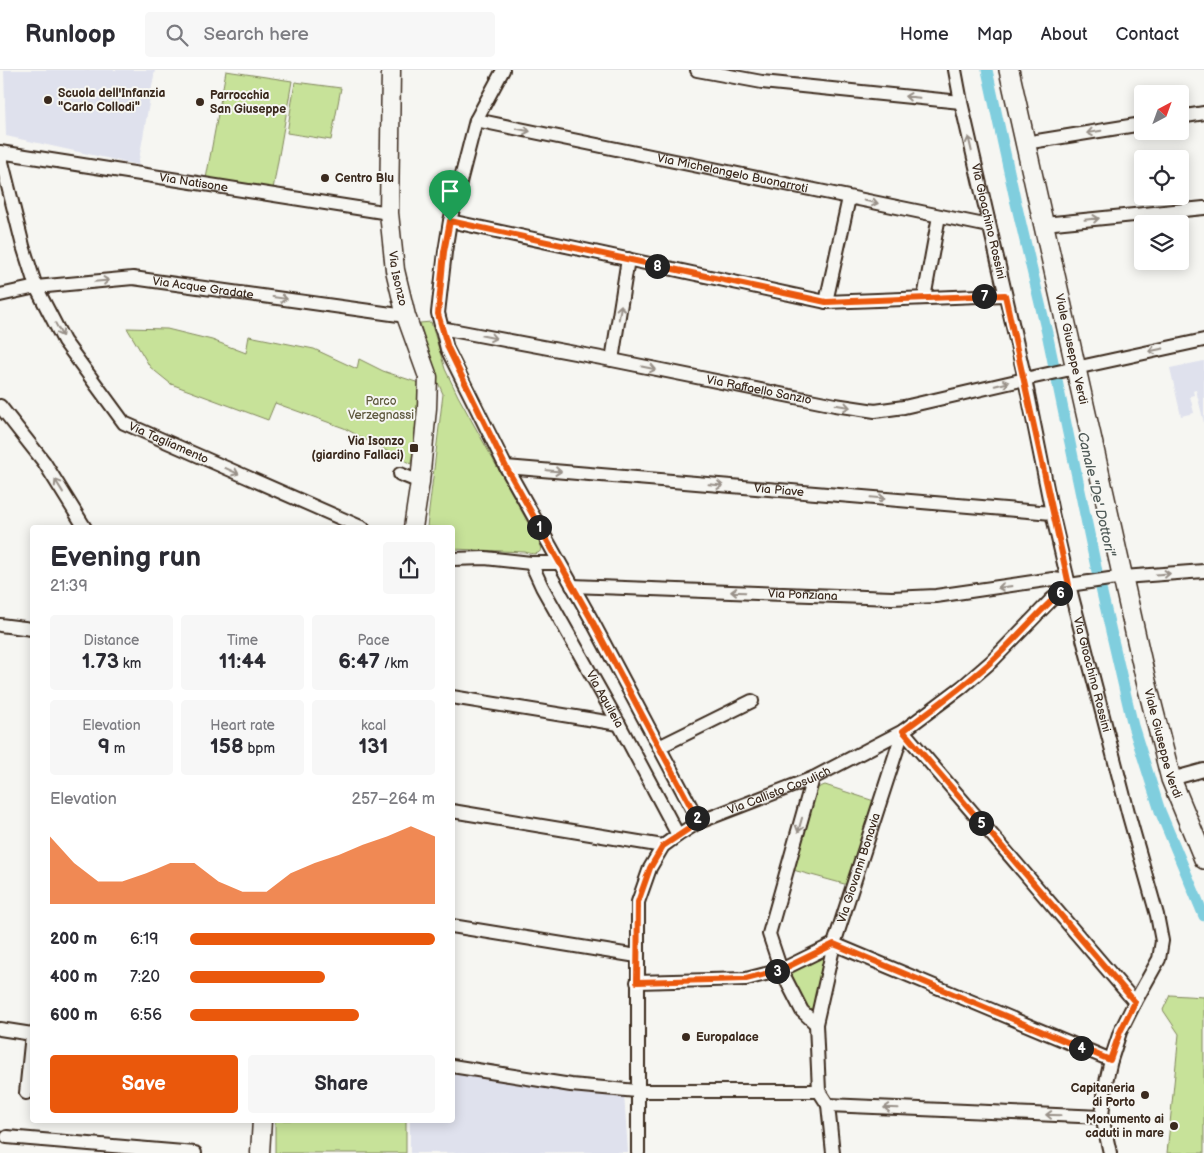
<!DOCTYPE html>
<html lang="en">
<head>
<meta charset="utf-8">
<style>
  :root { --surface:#fff; --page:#f7f7f7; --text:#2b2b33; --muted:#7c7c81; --line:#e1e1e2; --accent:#ea580c }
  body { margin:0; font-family:"Balsamiq Sans",sans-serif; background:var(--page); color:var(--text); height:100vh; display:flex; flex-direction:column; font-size:19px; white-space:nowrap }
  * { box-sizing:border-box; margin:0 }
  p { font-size:16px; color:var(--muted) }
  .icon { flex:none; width:28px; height:28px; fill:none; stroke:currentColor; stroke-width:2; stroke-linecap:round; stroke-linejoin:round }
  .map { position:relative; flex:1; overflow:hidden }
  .sheet { position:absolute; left:30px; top:455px; width:425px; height:598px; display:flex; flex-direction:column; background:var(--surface); border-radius:5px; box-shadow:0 2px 12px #0003 }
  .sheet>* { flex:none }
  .needle { width:32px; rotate:41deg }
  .tools { position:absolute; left:1134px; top:15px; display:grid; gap:10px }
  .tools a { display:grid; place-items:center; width:55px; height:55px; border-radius:5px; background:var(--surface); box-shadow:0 2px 12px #0003; font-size:25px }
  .pin { position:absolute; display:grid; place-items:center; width:42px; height:42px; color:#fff; margin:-51px -21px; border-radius:50% 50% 50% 0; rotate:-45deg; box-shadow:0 0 5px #0007 }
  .pin .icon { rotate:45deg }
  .km { position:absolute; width:25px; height:25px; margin:-12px; border-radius:50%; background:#222; color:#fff; font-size:14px; line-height:25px; text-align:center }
  .round { display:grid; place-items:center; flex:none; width:52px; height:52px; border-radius:5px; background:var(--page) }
  .overview { display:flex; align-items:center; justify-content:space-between; height:85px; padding:0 20px }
  h1 { font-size:28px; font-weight:800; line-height:38px }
  .figures { display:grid; grid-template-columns:repeat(3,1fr); gap:8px; height:85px; padding:5px 20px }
  .figures div { display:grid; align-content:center; border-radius:5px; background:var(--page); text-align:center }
  .figures b { font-size:21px; font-weight:800 }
  .figures small { font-size:14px; font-weight:400 }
  .figures p { font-size:14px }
  .chart { height:140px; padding:10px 20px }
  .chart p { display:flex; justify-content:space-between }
  .chart svg { width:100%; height:90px; margin-top:5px; fill:var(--accent); opacity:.7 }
  .button { display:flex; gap:10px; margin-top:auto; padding:10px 20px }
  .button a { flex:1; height:58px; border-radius:5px; background:var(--accent); color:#fff; font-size:20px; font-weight:800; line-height:58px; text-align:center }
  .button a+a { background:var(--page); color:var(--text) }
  ul { padding:0 20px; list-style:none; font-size:16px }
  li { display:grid; grid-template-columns:80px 60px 1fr; align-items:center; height:38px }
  li i { height:12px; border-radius:6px; background:var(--accent) }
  header { display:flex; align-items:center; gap:30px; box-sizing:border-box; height:70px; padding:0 25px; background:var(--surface); border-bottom:1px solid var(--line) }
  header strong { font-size:24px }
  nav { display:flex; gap:28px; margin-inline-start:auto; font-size:18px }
  .search { width:350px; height:45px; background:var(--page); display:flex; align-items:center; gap:12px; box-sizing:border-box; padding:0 18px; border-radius:5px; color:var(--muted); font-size:19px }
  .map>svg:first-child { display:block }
  .built { fill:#dfe1ed }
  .green { fill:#c7e299; stroke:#81865c }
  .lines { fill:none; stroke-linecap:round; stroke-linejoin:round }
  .canal { stroke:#80cede; stroke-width:11 }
  .street-casing { stroke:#3b2a1e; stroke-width:16 }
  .secondary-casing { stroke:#3b2a1e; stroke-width:21 }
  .primary-casing { stroke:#3b2a1e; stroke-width:22 }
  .street { stroke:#f6f6f2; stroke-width:12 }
  .secondary { stroke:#f6f6f2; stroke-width:18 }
  .primary { stroke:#f6f6f2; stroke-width:19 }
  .oneway { stroke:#989088 }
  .route-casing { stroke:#fff; stroke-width:10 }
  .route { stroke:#ea580c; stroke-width:6 }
  .poi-dot { fill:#3b2a1e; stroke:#f6f6f2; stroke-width:2 }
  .labels { text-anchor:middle; stroke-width:4; stroke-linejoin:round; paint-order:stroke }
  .poi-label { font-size:12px; font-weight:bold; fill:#3b2a1e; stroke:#f6f6f2; text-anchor:start }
  .street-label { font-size:12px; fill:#3b2a1e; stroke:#f6f6f2 }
  .park-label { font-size:12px; fill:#5e583d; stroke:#f6f6f2 }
  .water-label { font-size:14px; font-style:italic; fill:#505b58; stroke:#f6f6f2 }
</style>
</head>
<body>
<header>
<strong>Runloop</strong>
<div class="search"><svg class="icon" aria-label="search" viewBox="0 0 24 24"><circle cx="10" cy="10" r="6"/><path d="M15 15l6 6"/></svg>Search here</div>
<nav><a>Home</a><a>Map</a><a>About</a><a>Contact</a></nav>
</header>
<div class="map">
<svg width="1204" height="1083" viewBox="0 0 1204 1083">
  <rect width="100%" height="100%" fill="#f6f6f2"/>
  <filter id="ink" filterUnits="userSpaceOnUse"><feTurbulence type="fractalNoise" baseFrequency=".02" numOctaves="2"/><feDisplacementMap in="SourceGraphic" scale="10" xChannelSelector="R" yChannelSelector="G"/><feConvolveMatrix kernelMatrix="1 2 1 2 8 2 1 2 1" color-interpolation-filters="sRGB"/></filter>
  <g filter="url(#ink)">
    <g class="built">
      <polygon points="4,0 155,0 138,95 6,66"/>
      <polygon points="1204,291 1204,353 1196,320 1193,321 1194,325 1190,326 1194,343 1181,346 1170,298"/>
      <polygon points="453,1002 624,1024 628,1082 410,1083 410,1050 452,1050"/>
    </g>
    <g class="green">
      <polygon points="226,1 292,11 272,125 205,114"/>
      <polygon points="295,12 341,18 331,70 287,63"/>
      <path d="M431 252 445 299 458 326 542 478C539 486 532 484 525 482L453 479 452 458 427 457 443 324 437 310 420 253Z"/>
      <polygon points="127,258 167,259 212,270 246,283 249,266 314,279 357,299 359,289 383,301 419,313 419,337 411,394 344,358 275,333 268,350 171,314 150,297"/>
      <polygon points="825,715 874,731 848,815 793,800 817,718"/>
      <polygon points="830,878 815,948 806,941 784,902"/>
      <polygon points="1170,925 1204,927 1204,1083 1167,1083 1179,964 1163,940"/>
      <rect x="275" y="1050" width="131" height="33"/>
    </g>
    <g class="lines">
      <polyline class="canal" points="987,0 1015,129 1047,263 1096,497 1133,656 1160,741 1204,846"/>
      <g class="street-casing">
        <g id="street">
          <polyline points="503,0 476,50 450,151 445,182 438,243 447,279 506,397 590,547 699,752"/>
          <polyline points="697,0 762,12 961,32"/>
          <path id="s1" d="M955 0 961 32 1025 309 1052 443 1069 515 1129 746 1157 845 1162 871 1159 889 1135 932 1120 962 1111 990 1105 1016 1102 1047 1110 1083"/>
          <polyline points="1180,47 1204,43"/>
          <path id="s2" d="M476 50 989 156"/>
          <polyline points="1025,73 1142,54"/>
          <path id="s3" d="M0 82 389 143"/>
          <path id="s4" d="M0 84 23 176 36 217 64 271 124 353 363 458"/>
          <polyline points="450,151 826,232 1005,225"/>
          <polyline points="1044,154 1204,138"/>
          <path id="s5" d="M0 225 36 217 133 208 406 246"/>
          <polyline points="924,228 939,146"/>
          <polyline points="826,232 849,128"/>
          <path id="s6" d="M441 258 612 290 835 335 875 341 904 337 1025 309 1204 270"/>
          <polyline points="612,290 628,189"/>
          <polyline points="0,336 44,392 85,458"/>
          <path id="s7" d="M506 397 1052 443"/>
          <polyline points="400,404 420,412"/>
          <polyline points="452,489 485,488 531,493 559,493"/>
          <path id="s8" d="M531 493 542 517 619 654 678 765"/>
          <path id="s9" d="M572 516 892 528 936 526 1053 509 1061 510 1069 515"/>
          <polyline points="0,555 32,559"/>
          <polyline points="452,627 619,654"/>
          <polyline points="903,661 1135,932"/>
          <polyline points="659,677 752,631"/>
          <polyline points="813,708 769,864 781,900 802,941 816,954"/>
          <polyline points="1171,709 1204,700"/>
          <polyline points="452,741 663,776"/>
          <polyline points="452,856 637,886"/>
          <polyline points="637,912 746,909 781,900 834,874 1111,990"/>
          <polyline points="0,959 32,964 26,1023"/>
          <polyline points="452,996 571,1015 637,1021 819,1021"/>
          <polyline points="828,1035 1102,1047"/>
          <polyline points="7,1067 195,1083"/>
          <path id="s10" d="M638 1083V832L650 798 663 776 678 765 699 752 813 708 903 661 962 617 992 591 1051 530 1069 515 1123 507 1204 501"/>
          <path id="s11" d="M833 1083 828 1035 819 1021 816 954 834 874 903 661"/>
        </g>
      </g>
      <g class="secondary-casing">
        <g id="secondary">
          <path id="s12" d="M391 0 389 143 395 200 406 246 428 307 427 338 420 412 413 458"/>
          <polyline points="260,1083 262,1050"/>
        </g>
      </g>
      <g class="primary-casing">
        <g id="primary">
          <path id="s13" d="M1009 0 1146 611 1171 709 1204 789"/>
        </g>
      </g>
      <use href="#street" class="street"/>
      <use href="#secondary" class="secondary"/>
      <use href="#primary" class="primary"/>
    </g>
    <defs><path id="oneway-shaft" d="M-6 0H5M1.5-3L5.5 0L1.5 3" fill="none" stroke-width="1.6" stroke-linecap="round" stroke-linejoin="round" transform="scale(1.25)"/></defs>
    <g class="oneway">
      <use href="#oneway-shaft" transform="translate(912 27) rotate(-174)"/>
      <use href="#oneway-shaft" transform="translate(523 60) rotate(12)"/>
      <use href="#oneway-shaft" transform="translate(1094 62) rotate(170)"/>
      <use href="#oneway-shaft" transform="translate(970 74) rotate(-103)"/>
      <use href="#oneway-shaft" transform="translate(871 132) rotate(12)"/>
      <use href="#oneway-shaft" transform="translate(1092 149) rotate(-6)"/>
      <use href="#oneway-shaft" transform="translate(102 211) rotate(-5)"/>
      <use href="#oneway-shaft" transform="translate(280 228) rotate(8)"/>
      <use href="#oneway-shaft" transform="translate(620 242) rotate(-81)"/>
      <use href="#oneway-shaft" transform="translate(59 260) rotate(62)"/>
      <use href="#oneway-shaft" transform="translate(489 267) rotate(11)"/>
      <use href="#oneway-shaft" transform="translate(1156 280) rotate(168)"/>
      <use href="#oneway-shaft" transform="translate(649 298) rotate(11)"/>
      <use href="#oneway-shaft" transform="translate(1002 314) rotate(-13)"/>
      <use href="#oneway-shaft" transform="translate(843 336) rotate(10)"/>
      <use href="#oneway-shaft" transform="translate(232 401) rotate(24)"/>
      <use href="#oneway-shaft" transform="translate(554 401) rotate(5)"/>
      <use href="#oneway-shaft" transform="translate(716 415) rotate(5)"/>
      <use href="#oneway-shaft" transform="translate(59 416) rotate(-122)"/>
      <use href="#oneway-shaft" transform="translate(878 428) rotate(5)"/>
      <use href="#oneway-shaft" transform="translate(1163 504) rotate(-4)"/>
      <use href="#oneway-shaft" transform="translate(1005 517) rotate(173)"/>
      <use href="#oneway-shaft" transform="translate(738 522) rotate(-178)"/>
      <use href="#oneway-shaft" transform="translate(800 755) rotate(106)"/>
      <use href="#oneway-shaft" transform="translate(891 1038) rotate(-178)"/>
      <use href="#oneway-shaft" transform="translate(1053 1045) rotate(-178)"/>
    </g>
  </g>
  <g class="lines" filter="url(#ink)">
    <g class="route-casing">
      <path id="route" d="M450 151 826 232 1005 225 1069 515C1042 537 1019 566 993 590 965 616 933 638 903 661L1135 932 1120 962 1110 990 834 874 781 900 746 909 637 912 638 832 650 798 663 776 699 752 590 547 506 397 448 278 438 244 444 182Z"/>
    </g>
    <use href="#route" class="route"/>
  </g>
  <g class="poi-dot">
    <circle cx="48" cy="30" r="5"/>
    <circle cx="200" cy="32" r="5"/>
    <circle cx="325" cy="108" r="5"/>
    <rect x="409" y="373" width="10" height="10" rx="2.5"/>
    <circle cx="686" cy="967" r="5"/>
    <circle cx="1145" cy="1025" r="5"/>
    <circle cx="1174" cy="1056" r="5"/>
  </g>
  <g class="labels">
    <g class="poi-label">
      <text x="58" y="27">Scuola dell'Infanzia<tspan x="58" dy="14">"Carlo Collodi"</tspan></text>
      <text x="210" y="29">Parrocchia<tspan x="210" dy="14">San Giuseppe</tspan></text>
      <text x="335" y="112">Centro Blu</text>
      <text x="404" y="375" text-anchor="end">Via Isonzo<tspan x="404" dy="14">(giardino Fallaci)</tspan></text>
      <text x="696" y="971">Europalace</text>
      <text x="1135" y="1022" text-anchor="end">Capitaneria<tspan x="1135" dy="14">di Porto</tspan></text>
      <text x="1164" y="1053" text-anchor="end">Monumento ai<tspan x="1164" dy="14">caduti in mare</tspan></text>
    </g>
    <g class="street-label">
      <text dy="4" stroke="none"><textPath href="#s2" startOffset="262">Via Michelangelo Buonarroti</textPath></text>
      <text dy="4" stroke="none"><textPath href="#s3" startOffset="196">Via Natisone</textPath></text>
      <text dy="4" stroke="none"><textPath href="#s1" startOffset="155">Via Gioachino Rossini</textPath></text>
      <text dy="4" stroke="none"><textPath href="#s12" startOffset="209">Via Isonzo</textPath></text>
      <text dy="4" stroke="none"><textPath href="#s5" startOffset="205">Via Acque Gradate</textPath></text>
      <text dy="4" stroke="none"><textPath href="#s13" startOffset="286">Viale Giuseppe Verdi</textPath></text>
      <text dy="4" stroke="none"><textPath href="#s6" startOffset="324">Via Raffaello Sanzio</textPath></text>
      <text dy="4" stroke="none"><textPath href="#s4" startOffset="349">Via Tagliamento</textPath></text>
      <text dy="4" stroke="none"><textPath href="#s7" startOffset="274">Via Piave</textPath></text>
      <text dy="4" stroke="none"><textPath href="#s9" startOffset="231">Via Ponziana</textPath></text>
      <text dy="4" stroke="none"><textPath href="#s1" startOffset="620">Via Gioachino Rossini</textPath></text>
      <text dy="4" stroke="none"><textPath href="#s8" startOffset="155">Via Aquileia</textPath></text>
      <text dy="4" stroke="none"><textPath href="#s13" startOffset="691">Viale Giuseppe Verdi</textPath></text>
      <text dy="4" stroke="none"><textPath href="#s10" startOffset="442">Via Callisto Cosulich</textPath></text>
      <text dy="4" stroke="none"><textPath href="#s11" startOffset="294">Via Giovanni Bonavia</textPath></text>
    </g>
    <g class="park-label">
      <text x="381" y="335">Parco<tspan x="381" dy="14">Verzegnassi</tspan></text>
    </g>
    <g class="water-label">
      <text transform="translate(1097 424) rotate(77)" y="5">Canale "De' Dottori"</text>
    </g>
  </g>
</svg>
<div class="tools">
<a><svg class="needle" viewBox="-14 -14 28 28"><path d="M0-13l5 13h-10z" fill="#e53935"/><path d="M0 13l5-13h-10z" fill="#7c7c81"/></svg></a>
<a><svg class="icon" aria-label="locate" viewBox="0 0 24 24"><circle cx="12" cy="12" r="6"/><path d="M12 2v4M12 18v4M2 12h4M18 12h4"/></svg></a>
<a><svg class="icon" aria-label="layers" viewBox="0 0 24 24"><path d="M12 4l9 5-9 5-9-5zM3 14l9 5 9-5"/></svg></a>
</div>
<div class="pin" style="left:450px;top:151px;background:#1e9e55"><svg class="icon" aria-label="arrive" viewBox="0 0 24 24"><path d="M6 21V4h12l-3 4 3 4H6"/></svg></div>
<b class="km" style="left:539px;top:457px">1</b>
<b class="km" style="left:697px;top:748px">2</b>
<b class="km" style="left:777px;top:901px">3</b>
<b class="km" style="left:1081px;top:978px">4</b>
<b class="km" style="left:981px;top:753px">5</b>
<b class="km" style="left:1060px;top:523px">6</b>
<b class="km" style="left:984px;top:226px">7</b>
<b class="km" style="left:657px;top:196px">8</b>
<section class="sheet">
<div class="overview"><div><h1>Evening run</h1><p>21:39</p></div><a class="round"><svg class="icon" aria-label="share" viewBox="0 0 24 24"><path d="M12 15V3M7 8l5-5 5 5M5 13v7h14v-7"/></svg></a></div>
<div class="figures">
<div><p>Distance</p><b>1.73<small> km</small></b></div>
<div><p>Time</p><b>11:44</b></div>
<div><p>Pace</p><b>6:47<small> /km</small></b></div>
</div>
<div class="figures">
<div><p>Elevation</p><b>9<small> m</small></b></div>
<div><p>Heart rate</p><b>158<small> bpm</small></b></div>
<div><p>kcal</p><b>131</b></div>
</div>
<div class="chart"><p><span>Elevation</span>257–264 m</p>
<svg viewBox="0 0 160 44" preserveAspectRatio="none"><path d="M0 44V11L10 24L20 33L30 33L40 29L50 24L60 24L70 33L80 38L90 38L100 29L110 24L120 20L130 15L140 11L150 6L160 11V44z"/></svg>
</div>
<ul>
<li><b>200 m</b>6:19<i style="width:100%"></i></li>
<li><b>400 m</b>7:20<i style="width:55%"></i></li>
<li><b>600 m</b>6:56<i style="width:69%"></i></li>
</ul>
<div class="button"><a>Save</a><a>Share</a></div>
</section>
</div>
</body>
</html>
